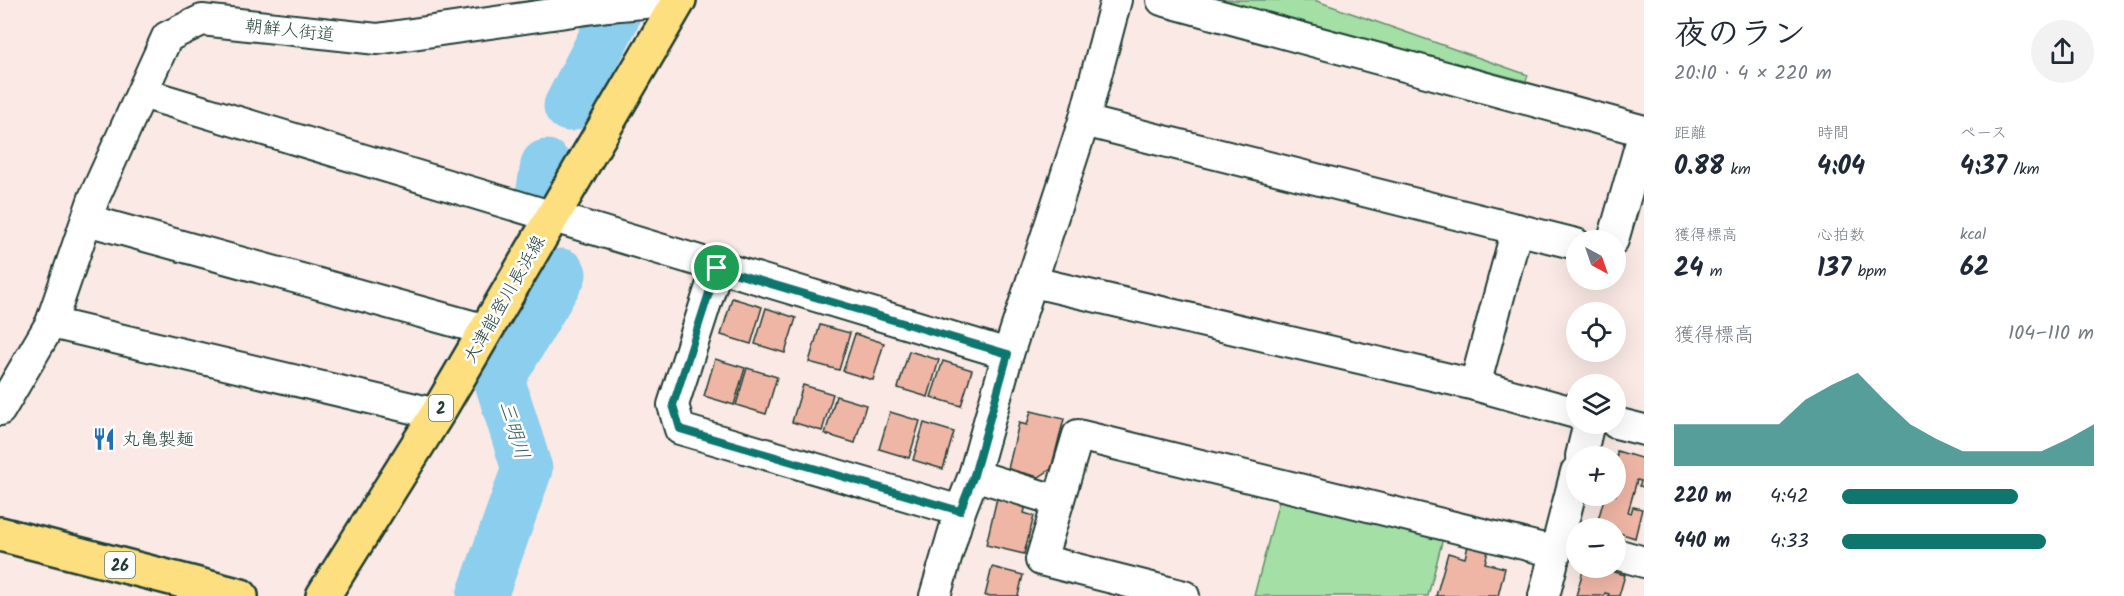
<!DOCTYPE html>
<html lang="ja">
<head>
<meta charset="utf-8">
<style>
  :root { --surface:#fff; --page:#f2f2f3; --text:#1f2937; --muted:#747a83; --accent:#0f766e }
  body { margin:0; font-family:Kalam,"Klee One",sans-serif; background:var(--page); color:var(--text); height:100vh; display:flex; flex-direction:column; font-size:22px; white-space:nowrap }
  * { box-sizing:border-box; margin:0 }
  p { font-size:20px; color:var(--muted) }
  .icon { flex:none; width:33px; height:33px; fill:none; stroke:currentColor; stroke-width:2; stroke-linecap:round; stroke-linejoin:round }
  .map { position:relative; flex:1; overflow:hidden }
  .side { display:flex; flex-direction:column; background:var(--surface); width:480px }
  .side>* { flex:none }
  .needle { width:39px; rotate:140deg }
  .buttons { position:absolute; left:1566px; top:230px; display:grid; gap:12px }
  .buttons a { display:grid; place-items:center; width:60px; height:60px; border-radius:50%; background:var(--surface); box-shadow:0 6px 24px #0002; font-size:30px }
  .pin { position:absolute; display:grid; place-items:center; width:51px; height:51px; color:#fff; margin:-26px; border:3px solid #fff; border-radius:50%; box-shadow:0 2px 6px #0007 }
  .round { display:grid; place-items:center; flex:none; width:63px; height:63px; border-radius:32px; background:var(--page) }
  .summary { display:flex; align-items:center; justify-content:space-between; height:102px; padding:0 30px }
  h1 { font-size:33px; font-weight:700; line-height:45px }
  .figures { display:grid; grid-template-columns:repeat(3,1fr); gap:9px; height:102px; padding:6px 30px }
  .figures div { display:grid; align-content:center }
  .figures b { font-size:26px; font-weight:700 }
  .figures small { font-size:16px; font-weight:400 }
  .figures p { font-size:16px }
  .chart { height:168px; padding:12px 30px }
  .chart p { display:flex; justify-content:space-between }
  .chart svg { width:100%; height:108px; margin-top:6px; fill:var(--accent); opacity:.7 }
  ul { padding:0 30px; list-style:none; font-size:20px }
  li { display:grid; grid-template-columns:96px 72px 1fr; align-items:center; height:45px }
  li i { height:15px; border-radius:8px; background:var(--accent) }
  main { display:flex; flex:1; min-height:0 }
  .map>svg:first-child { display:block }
  .green { fill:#a4dfa5; stroke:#628e6c; stroke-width:1.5 }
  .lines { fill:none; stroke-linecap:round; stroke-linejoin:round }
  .river { stroke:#8cceed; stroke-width:51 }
  .building { fill:#efb6a6; stroke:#1f3d34; stroke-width:1.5 }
  .minor-casing { stroke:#1f3d34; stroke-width:34 }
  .major-casing { stroke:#1f3d34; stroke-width:38 }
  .minor { stroke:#fff; stroke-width:30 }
  .major { stroke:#fedf80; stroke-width:33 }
  .route-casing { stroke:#fff; stroke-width:12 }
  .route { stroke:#0f766e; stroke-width:8 }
  .labels { text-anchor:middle; stroke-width:5; stroke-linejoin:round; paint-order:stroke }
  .shield { fill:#fff; stroke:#627771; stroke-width:1.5 }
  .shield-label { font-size:16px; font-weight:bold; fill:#1f3d34 }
  .street-label { font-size:18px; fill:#1f3d34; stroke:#fff }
  .poi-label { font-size:18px; fill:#1f3d34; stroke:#fff; text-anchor:start }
  .water-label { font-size:20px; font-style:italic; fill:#3a6162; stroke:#fff }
</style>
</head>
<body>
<main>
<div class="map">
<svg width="1644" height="596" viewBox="0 0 1644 596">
  <rect width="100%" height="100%" fill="#fae9e4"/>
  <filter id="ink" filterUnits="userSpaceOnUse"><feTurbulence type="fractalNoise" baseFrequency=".0167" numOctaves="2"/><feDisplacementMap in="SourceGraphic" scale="12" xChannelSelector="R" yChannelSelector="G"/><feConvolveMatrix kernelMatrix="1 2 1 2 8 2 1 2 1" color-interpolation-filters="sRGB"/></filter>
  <g filter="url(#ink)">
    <g class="green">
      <polygon points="1205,0 1314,0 1528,75 1526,81"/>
      <polygon points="1280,497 1443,538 1428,596 1254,596"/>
    </g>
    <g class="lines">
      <g class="river">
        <polyline points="569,106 614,18"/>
        <polyline points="541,195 546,165"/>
        <polyline points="482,596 527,469 499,379 561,274"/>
      </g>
    </g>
    <g class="building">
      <polygon points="732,298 762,307 751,344 721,335"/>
      <polygon points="766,308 796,318 785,353 755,344"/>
      <polygon points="820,325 850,333 839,370 809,362"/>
      <polygon points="855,334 884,343 873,380 843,371"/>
      <polygon points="909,351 939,360 928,397 898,388"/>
      <polygon points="715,359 745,368 734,405 704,396"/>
      <polygon points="943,361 972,370 961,406 931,397"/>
      <polygon points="747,368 777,377 766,414 736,405"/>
      <polygon points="803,385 833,394 822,431 792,422"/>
      <polygon points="836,396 866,405 855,443 825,434"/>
      <polygon points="1031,411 1064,419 1051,469 1039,477 1008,469 1019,423 1027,425"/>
      <polygon points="890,412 920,421 909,458 879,449"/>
      <polygon points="924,423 954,432 943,469 913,460"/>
      <polygon points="1617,451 1644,459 1644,487 1639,486 1641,481 1637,480 1628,512 1631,513 1633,507 1642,509 1635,538 1616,532 1616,528 1596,527 1605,495 1616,495"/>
      <polygon points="997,498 1026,505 1024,513 1034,516 1024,554 986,545"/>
      <polygon points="1468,546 1488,551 1485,563 1505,568 1498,596 1436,596 1448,553 1465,558"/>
      <polygon points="992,567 1023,575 1018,596 985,596"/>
      <polygon points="1584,567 1597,567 1625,575 1619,596 1608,596 1609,594 1605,593 1604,596 1576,596"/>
    </g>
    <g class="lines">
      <g class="minor-casing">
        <g id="minor">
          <polyline points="1162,0 1644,131"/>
          <polyline points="142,93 1008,354"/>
          <polyline points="1084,121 1576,244"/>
          <polyline points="87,220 486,330"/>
          <polyline points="1613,240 1644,132"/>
          <polyline points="717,268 673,405 680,429 960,511"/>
          <polyline points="1033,282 1475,385 1576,413"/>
          <polyline points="51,323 437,414"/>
          <polyline points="1475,385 1517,229"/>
          <polyline points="0,410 51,323 94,198 167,37 202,20 377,39 608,6 679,0"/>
          <polyline points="1616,423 1644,430"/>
          <polyline points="1581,456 1589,423"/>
          <polyline points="974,475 1058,501"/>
          <polyline points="1616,554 1644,562"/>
          <polyline points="935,596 960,511 974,475 1008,354 1084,121 1116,0"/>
          <polyline points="1184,596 1041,560 1078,435 1556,552"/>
          <polyline points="1544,596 1576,472"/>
        </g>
      </g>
      <g class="major-casing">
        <g id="major">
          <polyline points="0,534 241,596"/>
          <polyline points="323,596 437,414 679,0"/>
        </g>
      </g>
      <use href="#minor" class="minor"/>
      <use href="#major" class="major"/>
    </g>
  </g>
  <g class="lines" filter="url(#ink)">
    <g class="route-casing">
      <polygon id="route" points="717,268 1008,354 974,475 960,511 680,429 673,405"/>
    </g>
    <use href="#route" class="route"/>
  </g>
  <defs>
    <g id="restaurant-bare" transform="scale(1.8)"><path d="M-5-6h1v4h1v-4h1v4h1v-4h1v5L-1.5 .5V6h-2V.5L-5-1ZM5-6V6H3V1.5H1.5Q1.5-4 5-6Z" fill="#1f6fb2" stroke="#fff" stroke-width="2.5" paint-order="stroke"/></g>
  </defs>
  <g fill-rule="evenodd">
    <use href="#restaurant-bare" x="104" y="439"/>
  </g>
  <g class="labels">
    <g class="shield">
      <rect x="429" y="395" width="24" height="26" rx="4.5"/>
      <rect x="105" y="552" width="30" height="26" rx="4.5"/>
    </g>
    <g class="shield-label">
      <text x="441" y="414">2</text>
      <text x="120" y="571">26</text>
    </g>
    <g class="street-label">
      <text transform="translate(290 30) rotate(6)" y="6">朝鮮人街道</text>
      <text transform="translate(504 299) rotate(-60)" y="6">大津能登川長浜線</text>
    </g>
    <g class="poi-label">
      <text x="122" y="445">丸亀製麺</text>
    </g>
    <g class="water-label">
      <text transform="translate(515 430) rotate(73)" y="7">三明川</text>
    </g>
  </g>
</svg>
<div class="buttons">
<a><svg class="needle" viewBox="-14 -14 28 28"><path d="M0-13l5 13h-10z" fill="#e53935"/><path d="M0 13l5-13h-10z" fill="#747a83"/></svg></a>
<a><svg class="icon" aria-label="locate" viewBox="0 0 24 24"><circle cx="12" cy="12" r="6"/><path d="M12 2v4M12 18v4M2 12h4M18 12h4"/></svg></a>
<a><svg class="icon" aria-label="layers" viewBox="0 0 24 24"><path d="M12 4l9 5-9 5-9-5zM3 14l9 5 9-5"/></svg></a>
<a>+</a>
<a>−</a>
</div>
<div class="pin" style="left:717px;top:268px;background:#1e9e55"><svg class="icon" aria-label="arrive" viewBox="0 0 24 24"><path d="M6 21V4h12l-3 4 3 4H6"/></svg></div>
</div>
<section class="side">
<div class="summary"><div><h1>夜のラン</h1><p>20:10 · 4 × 220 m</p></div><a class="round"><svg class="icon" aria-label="share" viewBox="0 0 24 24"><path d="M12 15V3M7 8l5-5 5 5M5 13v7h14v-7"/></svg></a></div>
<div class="figures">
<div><p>距離</p><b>0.88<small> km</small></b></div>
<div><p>時間</p><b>4:04</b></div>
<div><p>ペース</p><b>4:37<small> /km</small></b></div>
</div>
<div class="figures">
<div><p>獲得標高</p><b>24<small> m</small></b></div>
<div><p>心拍数</p><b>137<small> bpm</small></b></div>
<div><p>kcal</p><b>62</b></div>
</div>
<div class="chart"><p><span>獲得標高</span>104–110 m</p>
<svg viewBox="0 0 160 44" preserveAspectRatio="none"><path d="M0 44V27L10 27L20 27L30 27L40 27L50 17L60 11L70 6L80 17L90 27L100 33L110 38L120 38L130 38L140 38L150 33L160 27V44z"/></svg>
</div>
<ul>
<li><b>220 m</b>4:42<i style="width:70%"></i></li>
<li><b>440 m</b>4:33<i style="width:81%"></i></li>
</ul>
</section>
</main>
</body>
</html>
